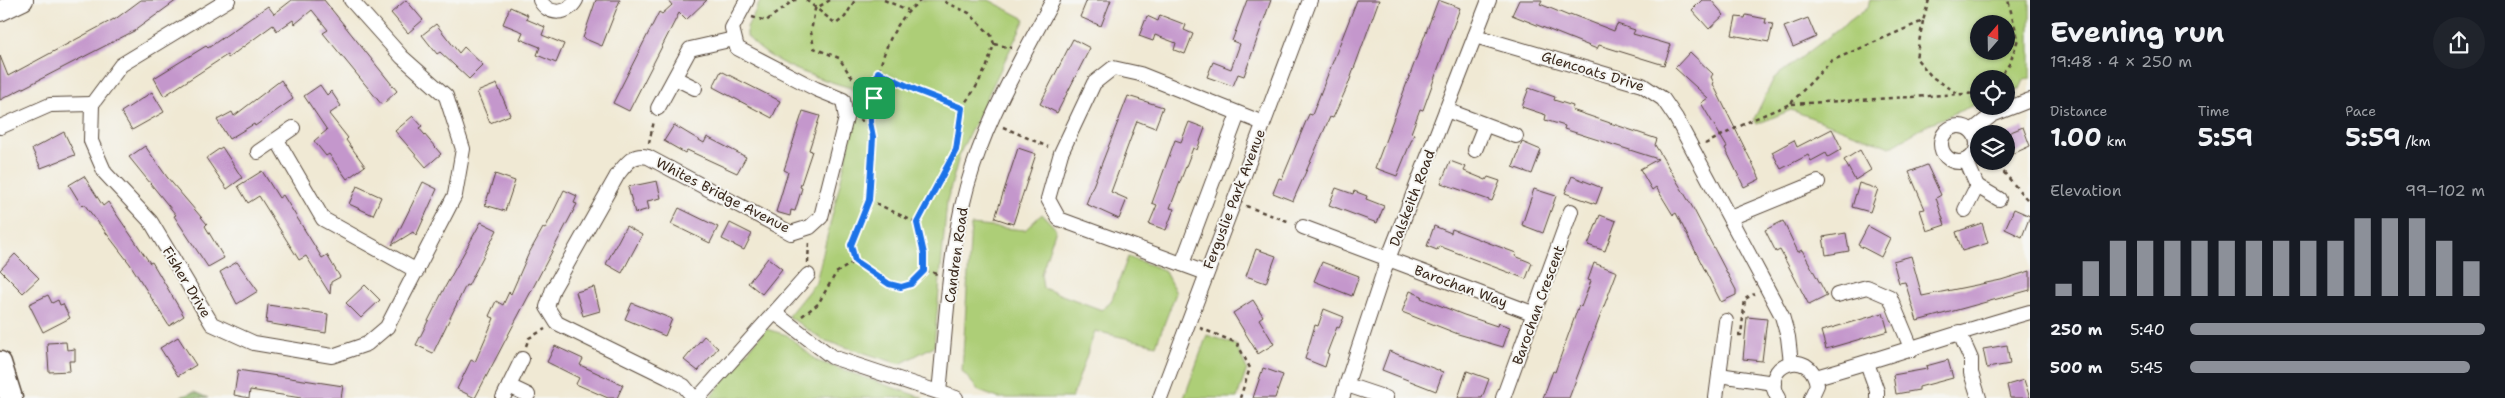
<!DOCTYPE html>
<html lang="en">
<head>
<meta charset="utf-8">
<style>
  :root { --surface:#171b24; --page:#20242c; --text:#f1f3f6; --muted:#9ea1a6; --accent:#8c9099 }
  body { margin:0; font-family:"Shantell Sans",sans-serif; background:var(--page); color:var(--text); height:100vh; display:flex; flex-direction:column; font-size:19px; white-space:nowrap }
  * { box-sizing:border-box; margin:0 }
  p { font-size:16px; color:var(--muted) }
  .icon { flex:none; width:28px; height:28px; fill:none; stroke:currentColor; stroke-width:2; stroke-linecap:round; stroke-linejoin:round }
  .map { position:relative; flex:1; overflow:hidden }
  .side { display:flex; flex-direction:column; background:var(--surface); width:475px }
  .side>* { flex:none }
  .needle { width:32px; rotate:20deg }
  .tools { position:absolute; left:1970px; top:15px; display:grid; gap:10px }
  .tools a { display:grid; place-items:center; width:45px; height:45px; border-radius:50%; background:var(--surface); box-shadow:0 1px 4px #0004; font-size:25px }
  .pin { position:absolute; display:grid; place-items:center; width:42px; height:42px; color:#fff; margin:-21px; border-radius:10px; box-shadow:0 2px 8px #0006 }
  .round { display:grid; place-items:center; flex:none; width:52px; height:52px; border-radius:26px; background:var(--page) }
  .head { display:flex; align-items:center; justify-content:space-between; height:85px; padding:0 20px }
  h1 { font-size:28px; font-weight:700; line-height:38px }
  .figures { display:grid; grid-template-columns:repeat(3,1fr); gap:8px; height:85px; padding:5px 20px }
  .figures div { display:grid; align-content:center }
  .figures b { font-size:25px; font-weight:700 }
  .figures small { font-size:14px; font-weight:400 }
  .figures p { font-size:14px }
  .chart { height:140px; padding:10px 20px }
  .chart p { display:flex; justify-content:space-between }
  .chart svg { width:100%; height:90px; margin-top:5px; stroke:var(--accent); stroke-width:6 }
  ul { padding:0 20px; list-style:none; font-size:16px }
  li { display:grid; grid-template-columns:80px 60px 1fr; align-items:center; height:38px }
  li i { height:12px; border-radius:6px; background:var(--accent) }
  main { display:flex; flex:1; min-height:0 }
  .map>svg:first-child { display:block }
  .green { fill:#adce77; stroke:#747c4a; fill-rule:evenodd }
  .forest { fill:#8ab168; stroke:#626e43 }
  .building { fill:#c497cc }
  .lines { fill:none; stroke-linecap:round; stroke-linejoin:round }
  .street-casing { stroke:#564739; stroke-width:16 }
  .secondary-casing { stroke:#564739; stroke-width:22 }
  .primary-casing { stroke:#564739; stroke-width:25 }
  .path { stroke:#564739; stroke-width:2.5; stroke-dasharray:4 4; stroke-linecap:butt }
  .street { stroke:#fff; stroke-width:14 }
  .secondary { stroke:#fff; stroke-width:20 }
  .primary { stroke:#fff; stroke-width:22 }
  .route-casing { stroke:#fff; stroke-width:10 }
  .route { stroke:#1a73e8; stroke-width:6 }
  .labels { text-anchor:middle; stroke-width:4; stroke-linejoin:round; paint-order:stroke }
  .street-label { font-size:14px; fill:#3b2a1e; stroke:#f6f6f2 }
</style>
</head>
<body>
<main>
<div class="map">
<svg width="2030" height="398" viewBox="0 0 2030 398">
  <rect width="100%" height="100%" fill="#f6f6f2"/>
  <filter id="ink" filterUnits="userSpaceOnUse"><feTurbulence type="fractalNoise" baseFrequency=".02" numOctaves="2"/><feDisplacementMap in="SourceGraphic" scale="10" xChannelSelector="R" yChannelSelector="G"/><feConvolveMatrix kernelMatrix="1 2 1 2 8 2 1 2 1" color-interpolation-filters="sRGB"/></filter>
  <filter id="wash" filterUnits="userSpaceOnUse"><feTurbulence type="fractalNoise" baseFrequency=".0096" numOctaves="4" result="noise"/><feDisplacementMap in="SourceGraphic" scale="20" xChannelSelector="R" yChannelSelector="G"/><feGaussianBlur stdDeviation="1.12" result="paint"/><feColorMatrix in="noise" values="0 0 0 0 0 0 0 0 0 0 0 0 0 0 0 0 0 1.4 0 .05"/><feComposite in="paint" operator="in"/></filter>
  <g filter="url(#wash)">
    <rect width="100%" height="100%" fill="#f0e9d4"/>
    <g class="green">
      <path d="M761 0H989L1025 19 960 153 947 201 934 346 900 364 823 340 788 316 816 282 859 105 851 88C815 77 771 65 747 36V27Z"/>
      <path d="M1870 0H2030V79L2024 80 2020 89 2006 93V79H1979V103L1931 123 1890 147 1791 110 1757 124 1754 119 1774 78 1868 7ZM1979 24H2006V51H1979Z"/>
      <polygon points="1042,214 1056,229 1041,274 1043,288 1102,310 1111,302 1128,257 1164,270 1176,293 1156,345 1095,331 1072,398 998,398 979,391 962,371 971,225 1025,230"/>
      <polygon points="766,329 787,335 817,361 923,398 710,398"/>
      <polygon points="1207,335 1236,345 1247,369 1237,398 1184,398"/>
    </g>
    <polygon class="forest" points="194,392 208,398 177,398"/>
    <g id="blocks">
      <g class="building">
        <polygon points="141,0 177,0 134,31 0,100 0,56 8,76 114,19 114,20"/>
        <polygon points="292,0 324,0 397,91 382,105 323,33 328,30 312,10 295,24 293,20 277,31 273,25 228,58 227,55 164,96 154,78 206,46 208,48 268,6 274,14"/>
        <polygon points="406,0 423,20 408,33 391,13"/>
        <polygon points="596,0 620,0 602,46 583,38"/>
        <polygon points="668,0 707,0 686,20 679,13 629,111 613,103 659,12 662,14 672,5"/>
        <polygon points="1087,0 1111,0 1101,26 1080,17"/>
        <polygon points="1247,0 1271,0 1244,76 1238,74 1233,86 1207,77 1213,62 1231,69 1240,44 1232,41"/>
        <polygon points="1357,0 1379,0 1348,85 1333,118 1330,117 1293,201 1273,193 1279,178 1282,179 1309,114 1312,115"/>
        <polygon points="1438,0 1460,8 1423,110 1420,109 1411,133 1414,134 1397,176 1375,168"/>
        <polygon points="1519,0 1542,0 1540,4 1569,16 1570,14 1614,31 1617,24 1635,30 1633,34 1671,45 1664,65 1599,45 1597,49 1512,15"/>
        <polygon points="1702,0 1711,0 1724,15 1709,29 1692,10"/>
        <polygon points="510,7 528,15 526,19 545,27 542,35 564,44 556,63 537,55 540,47 520,39 523,32 503,24"/>
        <polygon points="1160,15 1186,25 1184,30 1193,34 1185,54 1174,50 1176,43 1155,35 1153,41 1139,36 1147,16 1158,21"/>
        <polygon points="1746,15 1766,19 1765,23 1773,24 1769,42 1732,35 1736,17 1745,18"/>
        <polygon points="1808,18 1816,37 1793,47 1784,27"/>
        <polygon points="436,24 459,53 464,47 483,65 469,79 440,52 437,54 422,35"/>
        <polygon points="1073,39 1090,48 1057,113 1040,104"/>
        <polygon points="1690,52 1713,74 1711,77 1714,83 1713,84 1760,179 1744,187 1725,148 1727,147 1701,103 1708,98 1675,68"/>
        <polygon points="721,71 780,101 772,118 713,87"/>
        <polygon points="281,80 293,99 255,126 254,124 229,139 217,120 232,112 234,116"/>
        <polygon points="497,84 510,115 490,123 477,92"/>
        <polygon points="320,85 327,95 331,91 341,106 329,114 348,138 346,140 365,166 347,179 329,154 326,156 314,141 327,130 304,96"/>
        <polygon points="1529,88 1555,97 1554,100 1573,106 1572,110 1657,139 1655,145 1693,208 1736,290 1736,295 1721,302 1676,213 1673,215 1656,187 1652,190 1640,169 1658,159 1564,129 1565,126 1545,120 1546,115 1522,107"/>
        <polygon points="152,92 164,112 132,130 121,112"/>
        <polygon points="1128,96 1163,107 1155,128 1137,121 1111,192 1127,199 1119,219 1086,204"/>
        <polygon points="803,111 820,116 809,150 812,151 800,187 802,188 795,211 791,210 790,216 776,212 788,172 784,170"/>
        <polygon points="413,116 422,126 419,128 441,154 426,167 395,131"/>
        <polygon points="1189,122 1205,128 1197,150 1193,148 1170,208 1174,209 1166,230 1149,224 1157,205 1152,203 1175,140 1181,142"/>
        <polygon points="674,125 704,143 707,137 746,157 737,173 687,150 685,153 664,141"/>
        <polygon points="2023,127 2030,146 2006,157 2006,134"/>
        <polygon points="1832,129 1842,149 1828,157 1826,153 1811,161 1808,155 1781,169 1772,152 1794,140 1797,147"/>
        <polygon points="64,132 75,155 41,168 32,149"/>
        <polygon points="1522,142 1541,150 1532,174 1513,167"/>
        <polygon points="145,146 167,177 207,224 205,226 224,258 208,267 174,216 176,215 129,157"/>
        <polygon points="222,147 242,178 227,189 206,158"/>
        <polygon points="1018,148 1036,154 1013,224 995,218"/>
        <polygon points="1860,150 1871,170 1855,180 1844,160"/>
        <polygon points="1450,161 1466,167 1464,171 1486,180 1488,177 1500,181 1492,201 1441,183"/>
        <polygon points="1927,165 1941,195 1936,198 1945,225 1927,231 1920,210 1925,209 1909,172"/>
        <polygon points="262,171 279,198 283,195 322,258 327,255 340,277 331,282 330,294 306,256 299,260 259,196 248,203 238,186"/>
        <polygon points="495,174 515,181 505,211 485,205"/>
        <polygon points="84,176 103,206 108,202 150,263 152,262 184,316 169,326 130,264 84,204 82,206 69,185"/>
        <polygon points="1572,176 1602,188 1596,204 1565,193"/>
        <polygon points="657,181 661,198 647,201 649,209 635,213 628,187"/>
        <polygon points="423,182 437,189 416,236 413,232 392,245"/>
        <polygon points="1859,183 1878,189 1870,212 1852,207"/>
        <polygon points="357,186 381,197 373,215 349,204"/>
        <polygon points="1336,188 1353,194 1354,191 1367,196 1366,199 1384,206 1377,223 1329,205"/>
        <polygon points="1534,189 1556,196 1543,233 1522,225"/>
        <polygon points="564,190 577,196 574,203 577,204 475,398 457,389 471,360 475,362 492,323 494,318 489,316 496,301 503,305 509,292 511,294 528,255 543,228 545,229"/>
        <polygon points="679,208 718,227 710,243 671,224"/>
        <polygon points="2014,209 2030,216 2022,237 2005,229"/>
        <polygon points="1600,215 1616,221 1605,251 1588,245"/>
        <polygon points="1783,221 1798,252 1802,250 1827,296 1809,305 1780,250 1776,252 1765,230"/>
        <polygon points="481,222 497,230 468,286 466,285 433,353 416,345 444,289"/>
        <polygon points="730,223 752,234 744,250 722,239"/>
        <polygon points="1982,223 1988,243 1962,251 1956,232"/>
        <polygon points="626,226 642,235 622,273 606,264"/>
        <polygon points="1434,226 1451,233 1452,229 1516,253 1515,256 1532,263 1526,279 1439,246 1437,250 1427,246"/>
        <polygon points="1868,226 1890,238 1881,257 1858,245"/>
        <polygon points="1846,233 1849,251 1826,255 1823,237"/>
        <polygon points="1256,249 1276,256 1266,283 1246,276"/>
        <polygon points="15,254 39,278 23,293 0,270"/>
        <polygon points="1911,256 1922,296 2001,280 2030,271 2030,290 1917,321 1905,282 1899,283 1893,261"/>
        <polygon points="768,258 782,269 762,294 748,283"/>
        <polygon points="237,262 258,291 237,304 220,272"/>
        <polygon points="1322,262 1359,276 1352,296 1314,281"/>
        <polygon points="1594,263 1617,272 1569,398 1543,398 1553,371 1555,372 1579,305 1581,307 1591,281 1588,280"/>
        <polygon points="365,285 380,300 361,318 346,303"/>
        <polygon points="594,287 600,311 583,316 576,292"/>
        <polygon points="1410,291 1422,296 1421,298 1464,315 1497,326 1498,323 1510,327 1503,347 1458,334 1402,312"/>
        <polygon points="48,295 52,303 58,300 60,305 63,304 70,318 43,332 29,304"/>
        <polygon points="1253,300 1263,316 1259,319 1274,344 1258,354 1233,313"/>
        <polygon points="632,303 672,319 665,336 625,319"/>
        <polygon points="268,305 328,314 326,333 266,323"/>
        <polygon points="1324,309 1344,317 1339,328 1337,327 1327,353 1329,354 1325,367 1305,359 1315,325 1318,326"/>
        <polygon points="1883,313 1888,331 1826,349 1821,331"/>
        <polygon points="1747,317 1767,319 1762,361 1743,359"/>
        <polygon points="704,336 718,348 698,371 684,360"/>
        <polygon points="178,337 196,365 178,376 160,348"/>
        <polygon points="66,342 67,350 75,349 75,361 69,361 70,371 49,372 47,343"/>
        <polygon points="2007,345 2010,364 1987,368 1983,349"/>
        <polygon points="555,346 583,359 580,365 623,385 617,398 608,398 576,384 579,378 547,362"/>
        <polygon points="1389,351 1443,372 1436,391 1382,370"/>
        <polygon points="1948,360 1953,378 1919,387 1919,390 1896,394 1893,375 1927,369 1926,366"/>
        <polygon points="1263,368 1283,375 1275,398 1253,398"/>
        <polygon points="238,370 343,386 341,398 301,398 250,390 249,398 234,395"/>
        <polygon points="1467,371 1489,379 1482,398 1458,398"/>
        <polygon points="2024,380 2030,398 2010,398 2007,385"/>
      </g>
    </g>
  </g>
  <g filter="url(#ink)">
    <use href="#blocks" fill-opacity="0" stroke="#564739" stroke-width="1"/>
    <g class="lines">
      <g class="street-casing">
        <g id="street">
          <polyline points="228,0 121,65 92,104 91,141 105,173 151,222 212,324 254,343 332,356 367,344 387,327 455,195 463,149 446,96 402,57 351,0"/>
          <path d="M540 0C548 16 568 15 576 0"/>
          <polyline points="1475,36 1642,85 1663,99 1676,118 1782,316 1788,337 1791,363"/>
          <polyline points="675,78 695,88"/>
          <polyline points="658,108 690,49 734,39"/>
          <polyline points="1446,110 1516,136"/>
          <circle cx="1959" cy="144" r="18"/>
          <polyline points="0,127 50,105 92,104"/>
          <polyline points="1972,131 1992,115 2030,100"/>
          <polyline points="277,140 323,219 417,271"/>
          <polyline points="1475,150 1485,125"/>
          <polyline points="258,152 293,128"/>
          <polyline points="1977,186 1999,199"/>
          <polyline points="1965,210 1977,186 1966,160"/>
          <polyline points="1730,218 1818,182"/>
          <polyline points="1303,227 1535,314"/>
          <polyline points="1182,264 1238,114"/>
          <polyline points="1206,273 1059,219 1048,199 1061,153 1094,83 1113,68 1140,74 1263,123"/>
          <polyline points="1837,295 1867,287 1890,297 1912,350"/>
          <polyline points="775,313 832,357 956,398"/>
          <polyline points="1959,332 1971,359 1971,373 1979,398"/>
          <polyline points="1867,363 1877,391 1877,398"/>
          <polyline points="1719,375 1774,383"/>
          <path d="M1816 377C1888 357 1958 332 2030 312"/>
          <polyline points="1347,385 1386,398"/>
          <polyline points="509,386 528,395"/>
          <path d="M939 392C947 317 949 239 973 167 992 109 1024 54 1053 0"/>
          <polyline points="503,398 522,359"/>
          <path d="M694 398 684 386 667 377 557 323 547 307 553 289 618 174C627 163 633 153 648 157L791 233 810 227 821 217 846 118 843 100 816 89 737 48 732 28 747 0"/>
          <polyline points="698,398 808,275"/>
          <polyline points="1160,398 1310,0"/>
          <polyline points="1342,398 1388,259 1489,0"/>
          <polyline points="1503,398 1571,211"/>
          <polyline points="1716,398 1726,321"/>
          <path d="M1778 398C1758 365 1811 345 1817 385L1811 398"/>
        </g>
      </g>
      <g class="secondary-casing">
        <polyline id="secondary" points="0,11 23,0"/>
      </g>
      <g class="primary-casing">
        <polyline id="primary" points="0,363 11,398"/>
      </g>
      <g class="path">
        <polyline points="806,0 836,24 845,17 855,0"/>
        <polyline points="830,0 815,9 811,32 814,48 839,58 850,75 874,98"/>
        <polyline points="884,0 908,10"/>
        <path d="M921 0C890 24 880 60 874 97 873 105 870 115 871 123 873 148 875 175 869 199 866 215 851 229 851 245 851 264 883 286 900 287 911 287 919 278 925 271L924 254 917 223 956 150 962 107 975 89 987 66 994 44 991 35 969 13 941 0"/>
        <polyline points="752,17 766,21 794,0 798,0"/>
        <polyline points="1923,21 1916,58 1932,77 1962,96"/>
        <polyline points="994,44 1012,48"/>
        <polyline points="878,72 918,91 962,107"/>
        <polyline points="1998,79 2010,63 2018,39 2008,0"/>
        <polyline points="1791,103 1831,61 1923,21 1929,0"/>
        <polyline points="859,120 870,122"/>
        <polyline points="1003,127 1048,147"/>
        <polyline points="649,143 654,121"/>
        <polyline points="1705,144 1754,119 1790,104 1979,93"/>
        <path d="M1992 161C2007 173 2015 188 2030 202"/>
        <polyline points="869,200 917,223"/>
        <polyline points="1246,206 1290,222"/>
        <polyline points="808,263 809,241"/>
        <polyline points="925,271 938,274"/>
        <polyline points="802,316 818,304 836,273 855,261"/>
        <polyline points="1200,328 1237,343 1250,368 1240,398"/>
        <polyline points="1738,335 1741,335 1745,299 1754,294"/>
        <polyline points="526,346 529,338 545,329"/>
      </g>
      <use href="#street" class="street"/>
      <use href="#secondary" class="secondary"/>
      <use href="#primary" class="primary"/>
    </g>
  </g>
  <g class="lines" filter="url(#ink)">
    <g class="route-casing">
      <polygon id="route" points="878,72 918,91 962,108 956,150 917,223 924,254 924,271 911,284 901,287 889,284 855,261 851,245 869,200 873,137 870,122"/>
    </g>
    <use href="#route" class="route"/>
  </g>
  <g class="labels">
    <g class="street-label">
      <text transform="translate(1593 71) rotate(17)" y="5">Glencoats Drive</text>
      <text transform="translate(723 195) rotate(27)" y="5">Whites Bridge Avenue</text>
      <text transform="translate(1412 198) rotate(-69)" y="5">Dalskeith Road</text>
      <text transform="translate(1234 199) rotate(-69)" y="5">Ferguslie Park Avenue</text>
      <text transform="translate(956 255) rotate(-82)" y="5">Candren Road</text>
      <text transform="translate(187 282) rotate(59)" y="5">Fisher Drive</text>
      <text transform="translate(1461 286) rotate(20)" y="5">Barochan Way</text>
      <text transform="translate(1538 305) rotate(-70)" y="5">Barochan Crescent</text>
    </g>
  </g>
</svg>
<div class="tools">
<a><svg class="needle" viewBox="-14 -14 28 28"><path d="M0-13l5 13h-10z" fill="#e53935"/><path d="M0 13l5-13h-10z" fill="#9ea1a6"/></svg></a>
<a><svg class="icon" aria-label="locate" viewBox="0 0 24 24"><circle cx="12" cy="12" r="6"/><path d="M12 2v4M12 18v4M2 12h4M18 12h4"/></svg></a>
<a><svg class="icon" aria-label="layers" viewBox="0 0 24 24"><path d="M12 4l9 5-9 5-9-5zM3 14l9 5 9-5"/></svg></a>
</div>
<div class="pin" style="left:874px;top:98px;background:#1e9e55"><svg class="icon" aria-label="arrive" viewBox="0 0 24 24"><path d="M6 21V4h12l-3 4 3 4H6"/></svg></div>
</div>
<section class="side">
<div class="head"><div><h1>Evening run</h1><p>19:48 · 4 × 250 m</p></div><a class="round"><svg class="icon" aria-label="share" viewBox="0 0 24 24"><path d="M12 15V3M7 8l5-5 5 5M5 13v7h14v-7"/></svg></a></div>
<div class="figures">
<div><p>Distance</p><b>1.00<small> km</small></b></div>
<div><p>Time</p><b>5:59</b></div>
<div><p>Pace</p><b>5:59<small> /km</small></b></div>
</div>
<div class="chart"><p><span>Elevation</span>99–102 m</p>
<svg viewBox="0 0 160 44" preserveAspectRatio="none"><path d="M5 44V38M15 44V27M25 44V17M35 44V17M45 44V17M55 44V17M65 44V17M75 44V17M85 44V17M95 44V17M105 44V17M115 44V6M125 44V6M135 44V6M145 44V17M155 44V27"/></svg>
</div>
<ul>
<li><b>250 m</b>5:40<i style="width:100%"></i></li>
<li><b>500 m</b>5:45<i style="width:95%"></i></li>
</ul>
</section>
</main>
</body>
</html>
